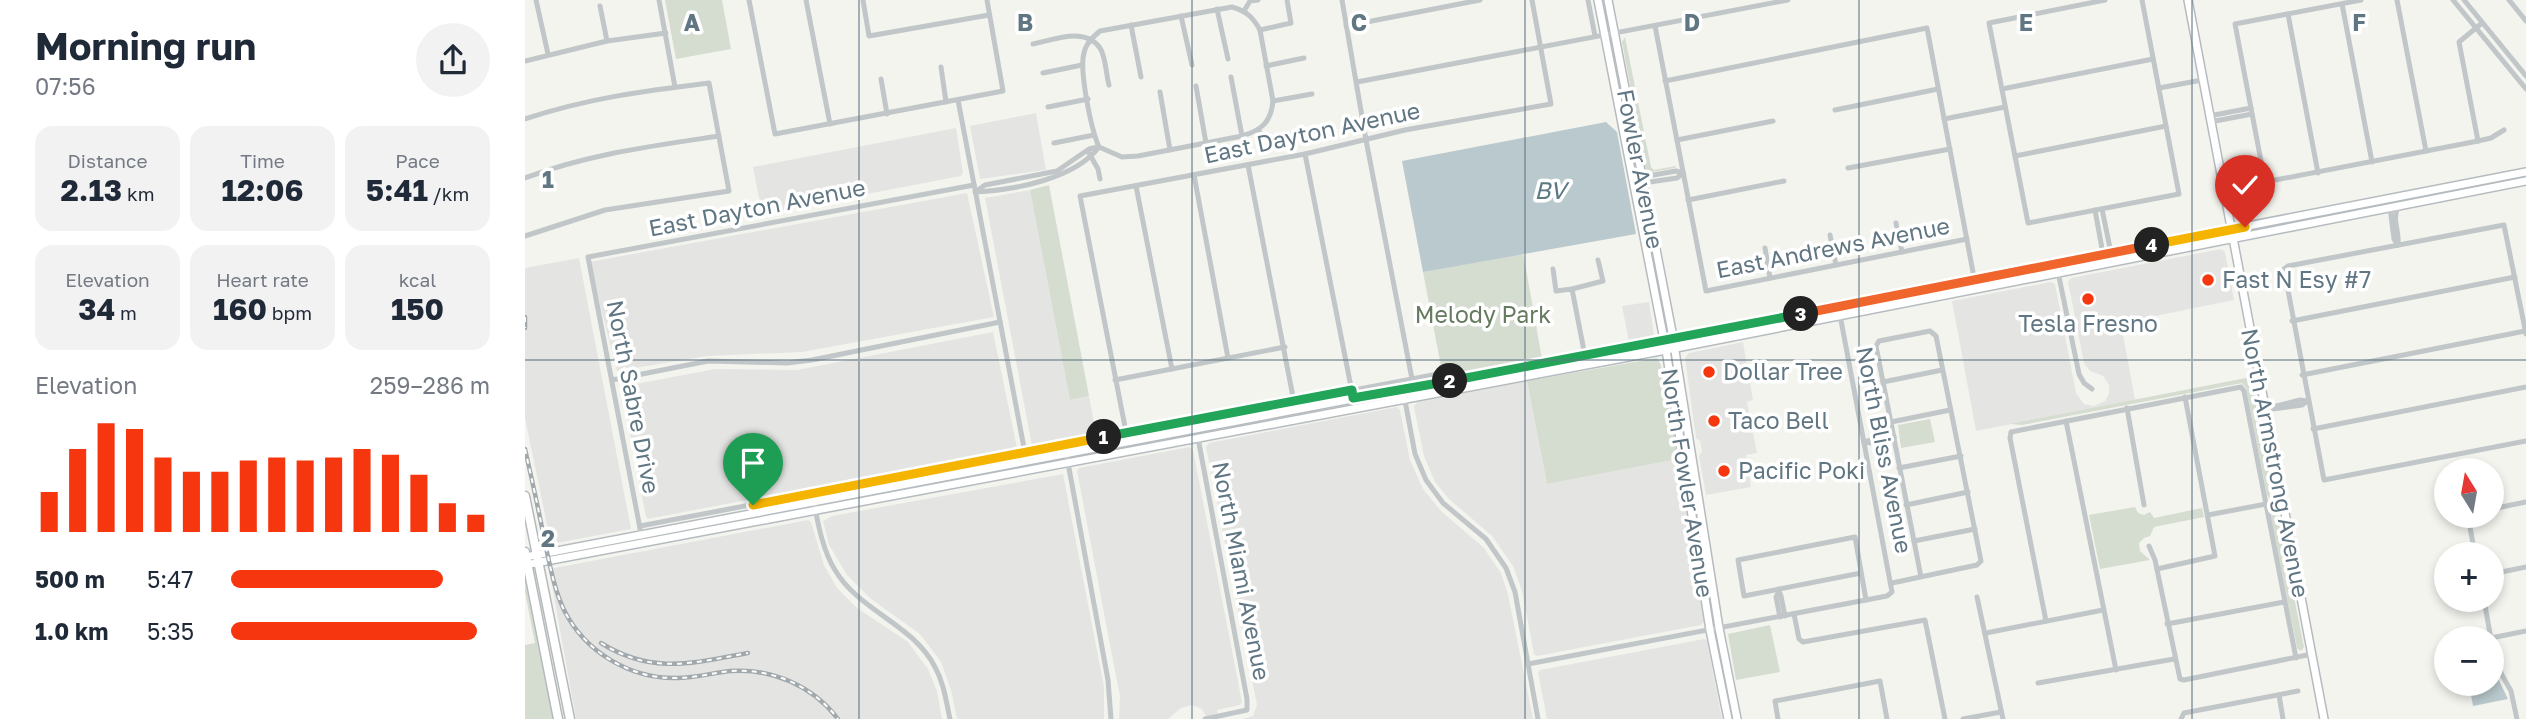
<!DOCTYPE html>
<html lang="en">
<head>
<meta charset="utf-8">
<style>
  :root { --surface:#fff; --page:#f2f2f3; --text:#1f2937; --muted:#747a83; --accent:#f5360e }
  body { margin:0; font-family:"Golos Text",sans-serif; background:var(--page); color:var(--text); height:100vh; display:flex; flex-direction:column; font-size:26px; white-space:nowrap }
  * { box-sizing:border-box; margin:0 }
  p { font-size:23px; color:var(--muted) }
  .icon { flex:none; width:38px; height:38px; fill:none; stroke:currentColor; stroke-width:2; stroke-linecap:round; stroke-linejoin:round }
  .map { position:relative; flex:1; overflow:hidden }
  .panel { display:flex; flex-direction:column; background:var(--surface); width:525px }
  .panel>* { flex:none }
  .needle { width:46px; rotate:349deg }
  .controls { position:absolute; left:1909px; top:458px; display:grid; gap:14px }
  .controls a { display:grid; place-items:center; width:70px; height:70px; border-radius:50%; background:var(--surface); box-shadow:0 4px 10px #0003; font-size:35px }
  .pin { position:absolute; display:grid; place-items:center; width:60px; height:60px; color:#fff; margin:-72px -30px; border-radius:50% 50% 50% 0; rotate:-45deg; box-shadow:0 0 7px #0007 }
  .pin .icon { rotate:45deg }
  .km { position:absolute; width:35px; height:35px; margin:-18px; border-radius:50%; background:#222; color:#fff; font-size:19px; line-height:35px; text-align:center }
  .round { display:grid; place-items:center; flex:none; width:74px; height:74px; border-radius:37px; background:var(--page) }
  .overview { display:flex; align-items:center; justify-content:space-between; height:119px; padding:0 35px }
  h1 { font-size:38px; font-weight:700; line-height:52px }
  .figures { display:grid; grid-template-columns:repeat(3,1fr); gap:10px; height:119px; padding:7px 35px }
  .figures div { display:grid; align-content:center; border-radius:18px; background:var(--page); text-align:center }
  .figures b { font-size:30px; font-weight:700 }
  .figures small { font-size:19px; font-weight:400 }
  .figures p { font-size:19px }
  .chart { height:196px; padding:14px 35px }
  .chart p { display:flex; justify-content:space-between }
  .chart svg { width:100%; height:126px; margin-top:7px; stroke:var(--accent); stroke-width:6 }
  ul { padding:0 35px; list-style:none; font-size:23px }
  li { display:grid; grid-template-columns:112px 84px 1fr; align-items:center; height:52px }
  li i { height:18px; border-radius:9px; background:var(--accent) }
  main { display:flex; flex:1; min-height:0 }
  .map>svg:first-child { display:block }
  .built { fill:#e4e5e3 }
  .green { fill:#d5dcd0 }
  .water { fill:#bac9cd }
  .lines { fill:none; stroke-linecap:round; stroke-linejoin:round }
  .secondary-casing { stroke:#b5bbbf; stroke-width:10 }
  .primary-casing { stroke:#b4b9bc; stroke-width:11 }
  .street { stroke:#c1c6c8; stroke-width:5 }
  .secondary { stroke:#fff; stroke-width:7 }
  .primary { stroke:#fff; stroke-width:8 }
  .rail-casing { stroke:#a1a9ad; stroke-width:4.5 }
  .rail { stroke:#fff; stroke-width:2; stroke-dasharray:5; stroke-linecap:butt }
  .split-1-casing { stroke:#fff; stroke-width:14 }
  .split-2-casing { stroke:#fff; stroke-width:14 }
  .split-3-casing { stroke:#fff; stroke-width:14 }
  .split-4-casing { stroke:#fff; stroke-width:14 }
  .split-5-casing { stroke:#fff; stroke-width:14 }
  .split-1 { stroke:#f5b400; stroke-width:9 }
  .split-2 { stroke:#22a559; stroke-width:9 }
  .split-3 { stroke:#22a559; stroke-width:9 }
  .split-4 { stroke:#f0652b; stroke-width:9 }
  .split-5 { stroke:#f5b400; stroke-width:9 }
  .grid { fill:none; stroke:#607683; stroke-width:2; stroke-opacity:0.55 }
  .poi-dot { fill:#f5360e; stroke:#fff; stroke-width:2.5 }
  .labels { text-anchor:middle; stroke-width:7; stroke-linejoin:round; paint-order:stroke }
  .street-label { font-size:23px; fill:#607683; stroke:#fff }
  .poi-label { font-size:23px; fill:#607683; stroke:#fff; text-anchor:start }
  .park-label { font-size:23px; fill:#667a5f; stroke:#fff }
  .water-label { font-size:24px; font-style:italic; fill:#5b7a82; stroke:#fff }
  .grid-label { font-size:23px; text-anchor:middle; font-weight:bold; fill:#607683; stroke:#fff; stroke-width:7; stroke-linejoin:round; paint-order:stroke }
</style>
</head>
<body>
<main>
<section class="panel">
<div class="overview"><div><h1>Morning run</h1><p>07:56</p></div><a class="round"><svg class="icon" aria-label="share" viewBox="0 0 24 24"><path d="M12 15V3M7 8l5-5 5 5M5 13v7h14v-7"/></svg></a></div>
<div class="figures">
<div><p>Distance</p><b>2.13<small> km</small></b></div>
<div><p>Time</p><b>12:06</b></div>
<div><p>Pace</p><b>5:41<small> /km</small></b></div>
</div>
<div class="figures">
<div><p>Elevation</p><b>34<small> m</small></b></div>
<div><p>Heart rate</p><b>160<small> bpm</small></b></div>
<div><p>kcal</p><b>150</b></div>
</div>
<div class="chart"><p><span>Elevation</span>259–286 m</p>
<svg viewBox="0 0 160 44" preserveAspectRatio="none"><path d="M5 44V30M15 44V15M25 44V6M35 44V8M45 44V18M55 44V23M65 44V23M75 44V19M85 44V18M95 44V19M105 44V18M115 44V15M125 44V17M135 44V24M145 44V34M155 44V38"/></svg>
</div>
<ul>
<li><b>500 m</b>5:47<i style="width:82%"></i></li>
<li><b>1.0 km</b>5:35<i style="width:95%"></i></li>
</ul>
</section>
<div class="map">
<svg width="2001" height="719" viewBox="0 0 2001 719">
  <rect width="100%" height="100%" fill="#f4f4ef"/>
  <g class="built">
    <polygon points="511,113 521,170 455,179 445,126"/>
    <polygon points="431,128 438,173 436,176 237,214 228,167"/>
    <polygon points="505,190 545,400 564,396 571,434 507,446 460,198"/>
    <polygon points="442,193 469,317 277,352 182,356 92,371 64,262"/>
    <polygon points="1696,249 1700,252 1709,300 1596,323 1610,400 1451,431 1427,301 1526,282 1530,284 1551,393 1559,404 1569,406 1580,401 1584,394 1584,385 1578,376 1565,371 1559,363 1543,282 1546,278"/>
    <polygon points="54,258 106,529 26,544 0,418 0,268"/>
    <polygon points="1124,302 1129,335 1104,342 1097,306"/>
    <polygon points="468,332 492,448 123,519 121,517 97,390 100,386 190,369 272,370"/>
    <polygon points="1218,342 1228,400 1222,402 1232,453 1221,455 1226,487 1181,495 1174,456 1177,451 1175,441 1171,438 1160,358 1164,353"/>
    <polygon points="1002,381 1022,484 1153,459 1179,622 1176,625 1012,656 1009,654 997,591 988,566 967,536 924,499 910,482 899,456 889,407 892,402"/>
    <polygon points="872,407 875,410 885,460 898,489 916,511 959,548 976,573 983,594 1008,719 717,719 728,716 732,705 681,447 684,443"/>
    <polygon points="664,447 668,450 717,702 715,705 692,710 693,716 682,718 677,709 667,705 656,708 643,719 594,719 595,696 590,671 552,471 554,468"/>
    <polygon points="538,474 579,687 579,719 432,719 426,690 416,662 395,634 346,599 322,575 304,545 298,521 307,516"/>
    <polygon points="283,520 286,522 299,565 312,588 332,608 383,642 403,669 412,691 417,719 51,719 24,569"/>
    <polygon points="1179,639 1182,641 1197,719 1022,719 1013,673 1015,670"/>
  </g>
  <g class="green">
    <polygon points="140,0 197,0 206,49 151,59"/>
    <polygon points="1100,37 1126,167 1129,170 1151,166 1150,168 1126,172 1121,169 1097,42"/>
    <polygon points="524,185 564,396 545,400 505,190"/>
    <polygon points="998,252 1017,359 918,377 898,272"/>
    <path d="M1132 358C1142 370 1150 440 1153 459L1022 484 1002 381Z"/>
    <polygon points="1726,377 1749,493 1748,497 1744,498 1742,495 1721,388 1717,383 1497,425 1485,424"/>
    <polygon points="1405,419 1410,442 1376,448 1373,425"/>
    <polygon points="1610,507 1613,513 1619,515 1625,512 1629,518 1677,508 1679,517 1629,527 1625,536 1619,538 1614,543 1615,551 1625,560 1575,569 1564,515"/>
    <polygon points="1751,508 1779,647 1776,651 1772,648 1745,513 1746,509"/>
    <polygon points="0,577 1,579 28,719 0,719 0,645 10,643 0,592"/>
    <polygon points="1245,625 1255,672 1211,680 1203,634"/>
  </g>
  <g class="water">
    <polygon points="1081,122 1092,132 1111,234 898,272 877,161"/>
    <polygon points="1967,666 1983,699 1948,706 1944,684 1967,684"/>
  </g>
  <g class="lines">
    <g class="secondary-casing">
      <g id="secondary">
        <polyline points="1073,0 1141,350 1185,630 1203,719"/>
        <polyline points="1083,0 1147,332 1194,628 1212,719"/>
        <polyline points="1663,0 1799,719"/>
        <path d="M0 557C668 431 1334 302 2001 172"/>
        <polyline points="0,565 1141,350 2001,181"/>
      </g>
    </g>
    <g class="primary-casing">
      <g id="primary">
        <polyline points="0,496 45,719"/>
        <polyline points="0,552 33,719"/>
      </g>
    </g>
    <g class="street">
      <polyline points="11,0 23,54"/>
      <polyline points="134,0 150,87"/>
      <polyline points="224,0 250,134 478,91 462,0"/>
      <polyline points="281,0 305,124"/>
      <polyline points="338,0 344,36 464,15"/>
      <polyline points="817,0 841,140 887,379"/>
      <polyline points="1063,0 1070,36"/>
      <polyline points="1580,0 1464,23 1503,223 1654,194 1617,0"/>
      <polyline points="1836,0 1710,24 1740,182 1953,141 1966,138 1979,130"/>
      <polyline points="1872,0 1901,151"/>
      <polyline points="1928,0 2001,89"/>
      <polyline points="1939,0 2001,76"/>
      <polyline points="1984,0 2001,21"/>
      <polyline points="1817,4 1847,162"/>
      <polyline points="75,6 82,41"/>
      <path d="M707 7C721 11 728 17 735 30L748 101C746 122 737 130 717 136L613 156 597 157 574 147C566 129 554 70 559 53 561 43 568 37 575 31Z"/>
      <polyline points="692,9 703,59"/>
      <polyline points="719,11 725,1 733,0"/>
      <polyline points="1763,14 1793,173"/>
      <polyline points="656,16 667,65"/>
      <polyline points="606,25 616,77"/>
      <polyline points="821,26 955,0"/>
      <polyline points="1130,26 1181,291 1442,239"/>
      <polyline points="735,30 766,23 762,0"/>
      <path d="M508 44C528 40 560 26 575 48 581 57 581 75 584 85"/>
      <polyline points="0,61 82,41 141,33"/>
      <polyline points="741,66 779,58"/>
      <polyline points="416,67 421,102"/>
      <polyline points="518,73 557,65"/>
      <polyline points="706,77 717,136"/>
      <polyline points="356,79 362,114"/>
      <polyline points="1140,81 1402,28 1451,288"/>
      <polyline points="832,82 1263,0"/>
      <polyline points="671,86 681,143"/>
      <polyline points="1634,88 1677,80"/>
      <polyline points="1477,89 1628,59"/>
      <polyline points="635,92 645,150"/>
      <polyline points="433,100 500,453"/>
      <polyline points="748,101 787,94"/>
      <polyline points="523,107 563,99"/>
      <polyline points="1310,110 1413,89"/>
      <polyline points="1684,116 1726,108"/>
      <path d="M0 119C63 98 119 91 184 83L204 191 80 210 0 236"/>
      <polyline points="1419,119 1480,107"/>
      <polyline points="1685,122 1727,114"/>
      <polyline points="733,131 743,139 799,128"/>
      <polyline points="733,131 736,148"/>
      <polyline points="1152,140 1248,121"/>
      <polyline points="1953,141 1934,42 1957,23"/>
      <polyline points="529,143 569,135"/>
      <polyline points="564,153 573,169 575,179"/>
      <polyline points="780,154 830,407"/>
      <polyline points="1490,156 1641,126"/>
      <polyline points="723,165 769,402"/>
      <polyline points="1323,168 1425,149"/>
      <polyline points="669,175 703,358"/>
      <polyline points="1117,177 1151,171 1158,173"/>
      <path d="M0 178C63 154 127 146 194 136"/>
      <polyline points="1118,183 1152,178 1158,173"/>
      <polyline points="611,186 647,369"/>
      <polyline points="453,190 460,185 532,171 564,149 573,147"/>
      <path d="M450 192C489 190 550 179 574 147"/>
      <polyline points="1163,200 1259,181"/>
      <polyline points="1865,208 1869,239 1873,245"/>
      <polyline points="1577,209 1586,253"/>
      <polyline points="1570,210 1578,254"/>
      <polyline points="1371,223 1377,252"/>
      <polyline points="1305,235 1311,265"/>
      <path d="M1873 245C1875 231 1865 216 1875 206"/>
      <polyline points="1240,248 1245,278"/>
      <polyline points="1028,269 1031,291 1047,289 1060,356"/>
      <polyline points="1533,272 1554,374 1559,383 1567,389"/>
      <polyline points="1047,289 1078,281 1073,260"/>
      <polyline points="1767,321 1990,277"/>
      <polyline points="2001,334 1979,225 1763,266 1759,269 1799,480 2001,441"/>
      <polyline points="1777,375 2000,331"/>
      <polyline points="87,380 183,361 262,363 287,360 475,322"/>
      <polyline points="590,380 760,347"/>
      <polyline points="1358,382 1417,370"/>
      <polyline points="878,390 890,454 901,480 918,503 961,539 981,568 990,592 1013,719"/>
      <polyline points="1602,408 1619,505"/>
      <polyline points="1743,408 1775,400 1782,401"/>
      <polyline points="1740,410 1777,405 1782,401"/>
      <polyline points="1541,421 1591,670"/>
      <polyline points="1366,422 1425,410"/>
      <polyline points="1788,429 2001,387"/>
      <polyline points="673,438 722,699 722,710 680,719"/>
      <polyline points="603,442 555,196 780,154 880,130 1026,104 1007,0"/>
      <path d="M1339 442C1348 444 1362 443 1369 437"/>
      <polyline points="1339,442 1357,436 1369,437"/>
      <polyline points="541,452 583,680 586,719"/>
      <polyline points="1374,468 1436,456"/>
      <path d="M289 503C293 524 298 551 310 570 334 611 388 624 410 667 419 683 421 701 425 719"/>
      <polyline points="1381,505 1443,492"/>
      <polyline points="1967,509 2001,502"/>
      <polyline points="1683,515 1757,501"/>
      <polyline points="1943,516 1950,555"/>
      <polyline points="115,526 913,374"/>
      <polyline points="1389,541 1450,529"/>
      <polyline points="118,544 63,257 449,185"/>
      <polyline points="1624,546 1630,560 1655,679 1659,680 1787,654"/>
      <polyline points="1632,569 1690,556 1660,397"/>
      <polyline points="1336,573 1219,596 1213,560 1330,537 1341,600"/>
      <polyline points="1967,574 2001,567"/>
      <polyline points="1367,583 1452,565 1456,561 1411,336 1405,331 1354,341 1351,346 1396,577"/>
      <polyline points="1253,589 1256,596 1260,616"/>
      <polyline points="1253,593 1251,597 1255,617"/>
      <polyline points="1452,597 1478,719"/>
      <polyline points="1959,600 1966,639"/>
      <polyline points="1269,614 1274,639 1278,642 1400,620 1420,719"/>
      <polyline points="1521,621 1485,438 1486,432 1716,387 1719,391 1771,658"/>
      <polyline points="1642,624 1759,602"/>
      <polyline points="1461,633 1578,610"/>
      <polyline points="1966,638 2001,631"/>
      <polyline points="1967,642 1972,666 1986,691 1992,719"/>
      <polyline points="1003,664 1362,596 1367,592 1315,315"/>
      <polyline points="1513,683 1649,659"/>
      <polyline points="1754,695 1758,719"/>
      <polyline points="1253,719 1250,701 1355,681 1362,719"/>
      <polyline points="1438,719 1476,712"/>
      <polyline points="1656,719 1659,713 1773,691"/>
    </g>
    <use href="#secondary" class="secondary"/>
    <use href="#primary" class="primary"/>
    <g class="rail-casing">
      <g id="rail">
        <polyline points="0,317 0,328"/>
        <path d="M0 449C7 480 14 511 20 543 25 565 29 589 39 610 60 652 105 679 152 678 170 678 187 673 205 671 247 668 288 686 313 719"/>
        <path d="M76 643C127 675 168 663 223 653"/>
      </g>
    </g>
    <use href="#rail" class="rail"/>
  </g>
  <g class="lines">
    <g class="split-1-casing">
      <polyline id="split-1" points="228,505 579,437"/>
    </g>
    <g class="split-2-casing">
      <polyline id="split-2" points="579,437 827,390 828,398 925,381"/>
    </g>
    <g class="split-3-casing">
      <polyline id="split-3" points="925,381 1276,314"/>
    </g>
    <g class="split-4-casing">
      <polyline id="split-4" points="1276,314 1627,245"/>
    </g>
    <g class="split-5-casing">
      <polyline id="split-5" points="1627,245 1720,227"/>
    </g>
    <use href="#split-1" class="split-1"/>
    <use href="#split-2" class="split-2"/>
    <use href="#split-3" class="split-3"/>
    <use href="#split-4" class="split-4"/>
    <use href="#split-5" class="split-5"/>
  </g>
  <path class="grid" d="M334 0V719M667 0V719M1000 0V719M1334 0V719M1667 0V719M0 360H2001"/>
  <g class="poi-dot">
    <circle cx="1683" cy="280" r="7"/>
    <circle cx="1563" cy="299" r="7"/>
    <circle cx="1184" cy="372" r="7"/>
    <circle cx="1189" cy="421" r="7"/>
    <circle cx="1199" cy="471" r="7"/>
  </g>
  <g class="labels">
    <g class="street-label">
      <text transform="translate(787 133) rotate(-12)" y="8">East Dayton Avenue</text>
      <text transform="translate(1115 169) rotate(79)" y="8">Fowler Avenue</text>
      <text transform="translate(232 208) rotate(-11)" y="8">East Dayton Avenue</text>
      <text transform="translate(1308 248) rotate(-11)" y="8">East Andrews Avenue</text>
      <text transform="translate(108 397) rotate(79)" y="8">North Sabre Drive</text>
      <text transform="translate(1359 450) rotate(79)" y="8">North Bliss Avenue</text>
      <text transform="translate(1750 463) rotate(79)" y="8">North Armstrong Avenue</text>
      <text transform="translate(1162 483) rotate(81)" y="8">North Fowler Avenue</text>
      <text transform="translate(716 571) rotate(79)" y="8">North Miami Avenue</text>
    </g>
    <g class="poi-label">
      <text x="1697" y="288">Fast N Esy #7</text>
      <text x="1563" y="332" text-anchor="middle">Tesla Fresno</text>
      <text x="1198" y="380">Dollar Tree</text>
      <text x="1203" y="429">Taco Bell</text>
      <text x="1213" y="479">Pacific Poki</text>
    </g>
    <g class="park-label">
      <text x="958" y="323">Melody Park</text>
    </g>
    <g class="water-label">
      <text x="1025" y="199">BV</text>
    </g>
  </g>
  <g class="grid-label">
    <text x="167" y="31">A</text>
    <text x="500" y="31">B</text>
    <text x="834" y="31">C</text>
    <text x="1167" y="31">D</text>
    <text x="1501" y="31">E</text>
    <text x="1834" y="31">F</text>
    <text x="23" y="188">1</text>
    <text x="23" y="547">2</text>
  </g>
</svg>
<div class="controls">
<a><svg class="needle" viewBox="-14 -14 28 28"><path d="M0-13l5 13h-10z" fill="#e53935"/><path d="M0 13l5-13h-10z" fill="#747a83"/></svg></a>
<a>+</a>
<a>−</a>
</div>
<div class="pin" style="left:228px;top:505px;background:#1e9e55"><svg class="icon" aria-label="arrive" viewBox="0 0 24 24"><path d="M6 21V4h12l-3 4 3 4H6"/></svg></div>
<div class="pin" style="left:1720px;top:227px;background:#d93025"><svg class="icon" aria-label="check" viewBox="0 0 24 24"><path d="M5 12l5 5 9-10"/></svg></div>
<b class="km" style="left:579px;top:437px">1</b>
<b class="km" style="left:925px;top:381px">2</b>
<b class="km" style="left:1276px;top:314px">3</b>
<b class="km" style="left:1627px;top:245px">4</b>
</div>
</main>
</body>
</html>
